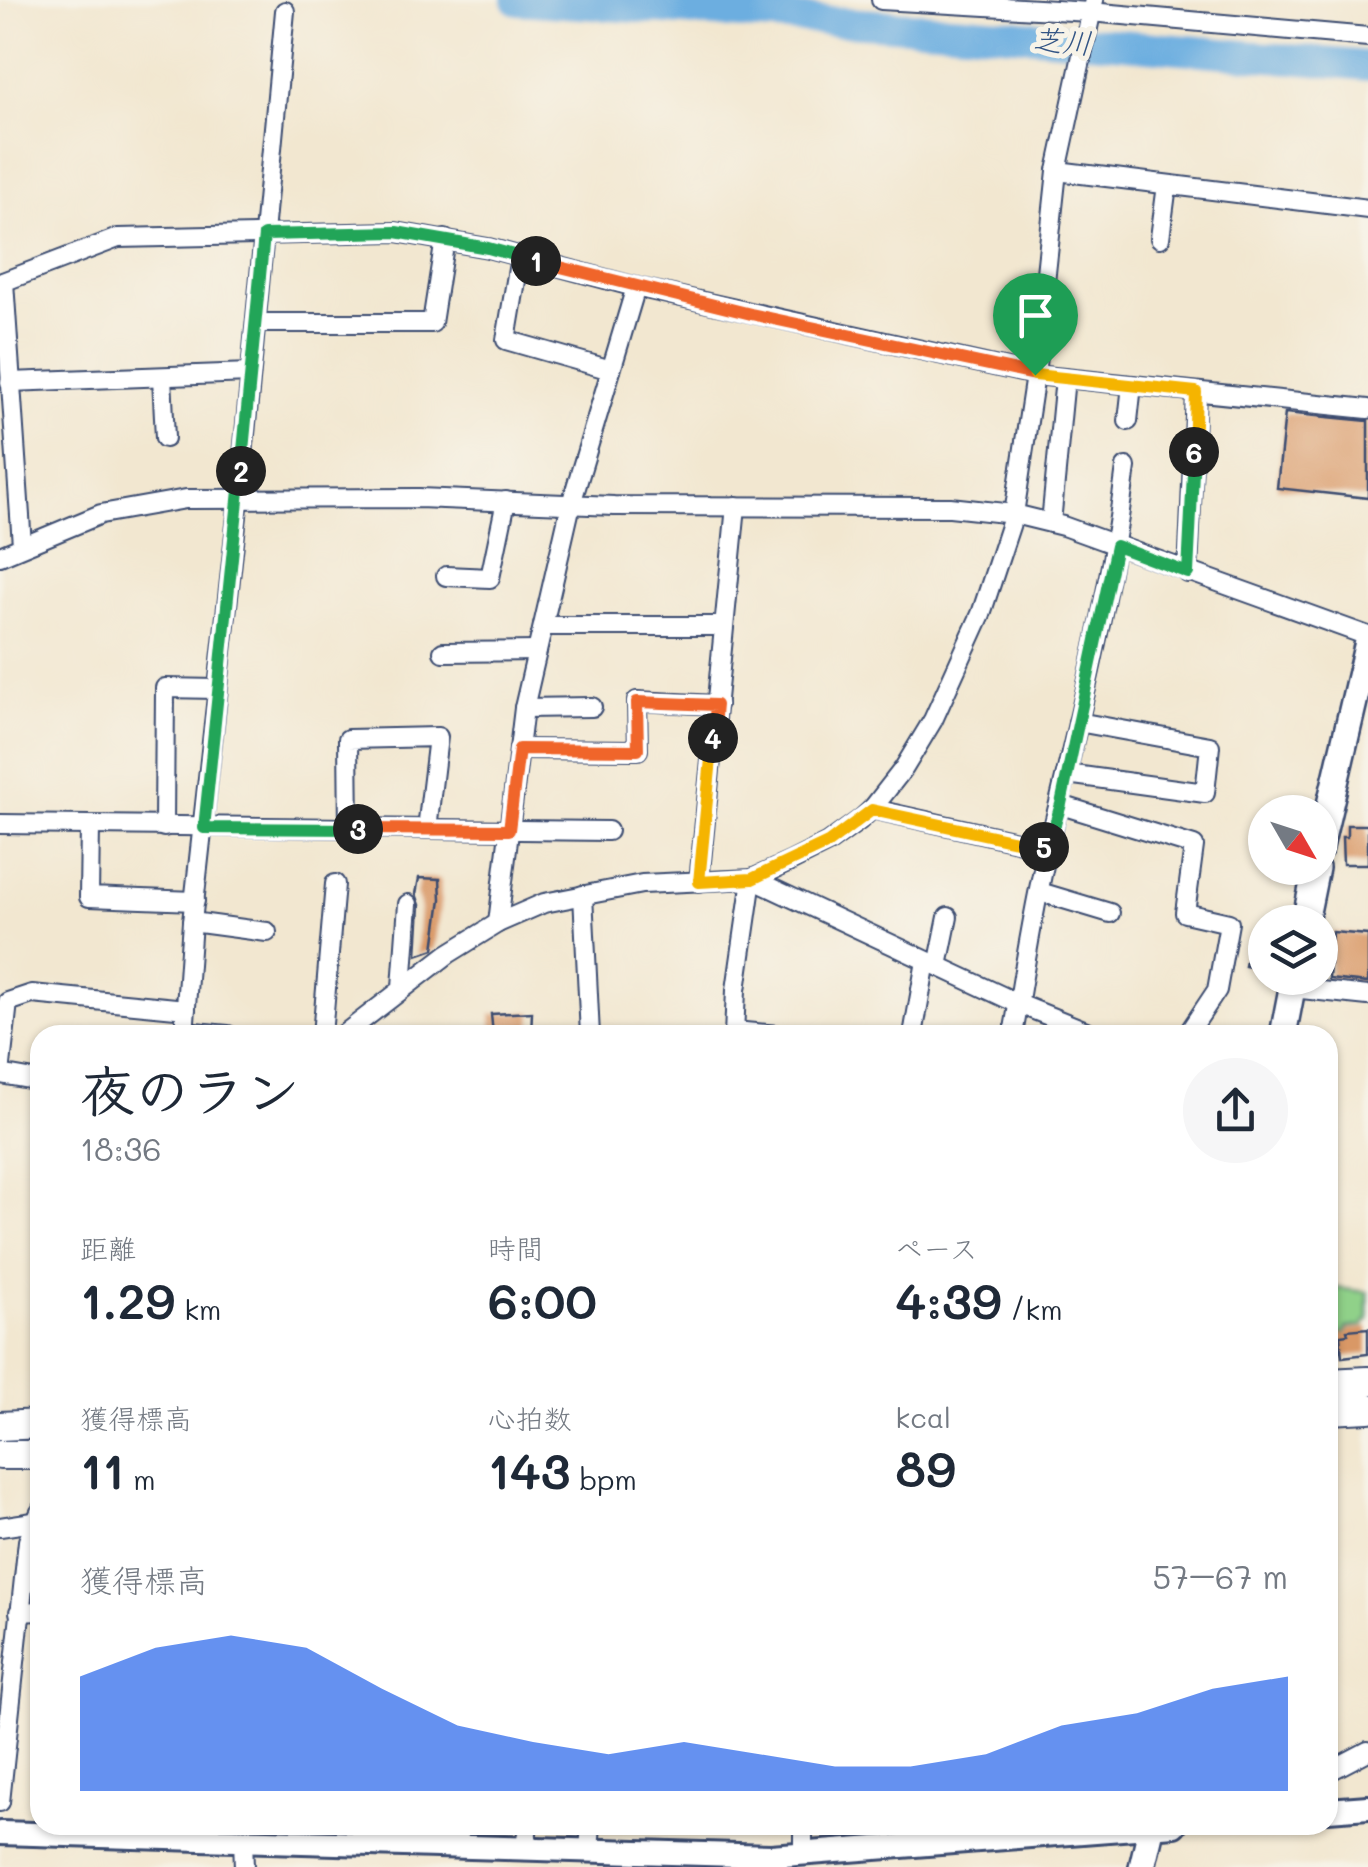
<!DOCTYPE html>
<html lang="ja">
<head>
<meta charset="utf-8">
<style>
  :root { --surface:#fff; --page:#f6f6f7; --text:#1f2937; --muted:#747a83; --accent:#2563eb }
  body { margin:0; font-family:Mali,"Klee One",sans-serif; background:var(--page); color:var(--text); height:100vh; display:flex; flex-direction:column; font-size:38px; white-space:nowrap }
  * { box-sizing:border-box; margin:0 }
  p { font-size:32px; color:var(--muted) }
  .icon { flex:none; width:55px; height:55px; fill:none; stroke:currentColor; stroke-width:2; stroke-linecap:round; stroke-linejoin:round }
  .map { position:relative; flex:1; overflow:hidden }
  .side { position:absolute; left:30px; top:1025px; width:1308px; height:810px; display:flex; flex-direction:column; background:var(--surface); border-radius:30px; box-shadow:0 2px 8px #0004 }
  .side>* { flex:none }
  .needle { width:65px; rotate:129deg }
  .buttons { position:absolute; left:1248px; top:795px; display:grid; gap:20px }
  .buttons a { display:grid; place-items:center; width:90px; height:90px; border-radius:50%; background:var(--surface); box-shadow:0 2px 8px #0004; font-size:50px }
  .pin { position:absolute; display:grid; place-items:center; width:85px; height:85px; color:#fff; margin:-102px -42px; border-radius:50% 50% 50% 0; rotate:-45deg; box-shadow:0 0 10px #0007 }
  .pin .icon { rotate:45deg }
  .km { position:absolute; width:50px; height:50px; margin:-25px; border-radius:50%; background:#222; color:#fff; font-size:28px; line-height:50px; text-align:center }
  .round { display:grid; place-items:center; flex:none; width:105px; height:105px; border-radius:52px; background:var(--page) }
  .head { display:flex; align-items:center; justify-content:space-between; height:170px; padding:0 50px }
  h1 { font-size:55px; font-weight:600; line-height:75px }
  .stats { display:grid; grid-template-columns:repeat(3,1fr); gap:15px; height:170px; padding:10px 50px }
  .stats div { display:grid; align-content:center }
  .stats b { font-size:50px; font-weight:600 }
  .stats small { font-size:28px; font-weight:400 }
  .stats p { font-size:28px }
  .chart { height:280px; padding:20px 50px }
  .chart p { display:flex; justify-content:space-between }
  .chart svg { width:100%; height:180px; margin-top:10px; fill:var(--accent); opacity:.7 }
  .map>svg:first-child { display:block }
  .green { fill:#90d189; stroke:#568074; stroke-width:2.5 }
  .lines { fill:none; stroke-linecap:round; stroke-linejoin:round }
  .river { stroke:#6caee0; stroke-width:30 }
  .building { fill:#d99866 }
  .minor-casing { stroke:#3b4b6f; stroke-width:22 }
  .tertiary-casing { stroke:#3b4b6f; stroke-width:28 }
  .secondary-casing { stroke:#3b4b6f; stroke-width:30 }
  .primary-casing { stroke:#3b4b6f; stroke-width:32 }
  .minor { stroke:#fff; stroke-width:18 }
  .tertiary { stroke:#fff; stroke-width:22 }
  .secondary { stroke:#fff; stroke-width:25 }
  .primary { stroke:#fff; stroke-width:28 }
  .split-1-casing { stroke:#fff; stroke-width:20 }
  .split-2-casing { stroke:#fff; stroke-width:20 }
  .split-3-casing { stroke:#fff; stroke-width:20 }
  .split-4-casing { stroke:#fff; stroke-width:20 }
  .split-5-casing { stroke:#fff; stroke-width:20 }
  .split-6-casing { stroke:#fff; stroke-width:20 }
  .split-7-casing { stroke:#fff; stroke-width:20 }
  .split-1 { stroke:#f0652b; stroke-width:12 }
  .split-2 { stroke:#22a559; stroke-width:12 }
  .split-3 { stroke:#22a559; stroke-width:12 }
  .split-4 { stroke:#f0652b; stroke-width:12 }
  .split-5 { stroke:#f5b400; stroke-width:12 }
  .split-6 { stroke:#22a559; stroke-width:12 }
  .split-7 { stroke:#f5b400; stroke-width:12 }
  .labels { text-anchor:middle; stroke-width:10; stroke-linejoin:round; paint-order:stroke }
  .water-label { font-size:30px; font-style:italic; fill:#335585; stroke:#f7f3e8 }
</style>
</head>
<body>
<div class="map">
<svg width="1368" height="1867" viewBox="0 0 1368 1867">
  <rect width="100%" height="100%" fill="#f7f3e8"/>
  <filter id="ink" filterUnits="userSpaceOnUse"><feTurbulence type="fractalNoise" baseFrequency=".01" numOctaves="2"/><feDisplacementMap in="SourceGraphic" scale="20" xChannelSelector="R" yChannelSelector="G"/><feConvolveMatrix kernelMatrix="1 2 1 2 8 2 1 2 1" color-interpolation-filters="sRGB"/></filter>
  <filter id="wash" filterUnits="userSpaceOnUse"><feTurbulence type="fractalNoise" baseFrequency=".0048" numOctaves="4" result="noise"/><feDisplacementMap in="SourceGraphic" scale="40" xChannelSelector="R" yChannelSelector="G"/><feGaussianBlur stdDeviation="2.25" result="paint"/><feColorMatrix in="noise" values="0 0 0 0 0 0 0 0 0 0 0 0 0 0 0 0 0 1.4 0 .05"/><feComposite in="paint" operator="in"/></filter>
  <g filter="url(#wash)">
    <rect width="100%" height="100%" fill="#f2e7d0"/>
    <polygon class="green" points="1328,1287 1368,1292 1368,1321 1364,1322 1364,1326 1346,1328 1346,1333 1338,1334 1339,1356 1328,1356"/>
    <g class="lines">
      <polyline class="river" points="517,0 967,30 1368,66"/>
    </g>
    <g id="blocks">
      <g class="building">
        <polygon points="1285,413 1368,421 1368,498 1277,488"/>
        <polygon points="1347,825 1368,825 1368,864 1343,864 1342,837 1347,837"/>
        <polygon points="419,878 440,879 441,899 434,949 417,955 420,905 416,894"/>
        <polygon points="1332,932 1368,935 1368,983 1329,979"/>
        <polygon points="1251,935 1265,937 1265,970 1245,966"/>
        <polygon points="532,1012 531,1035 493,1035 491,1014"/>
        <polygon points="1368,1328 1368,1354 1342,1357 1340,1335 1348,1334 1347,1330"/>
      </g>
    </g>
  </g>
  <g filter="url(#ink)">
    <use href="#blocks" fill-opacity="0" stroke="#3b4b6f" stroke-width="2.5"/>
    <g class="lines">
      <g class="minor-casing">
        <g id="minor">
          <polyline points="881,0 1090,12 1368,37"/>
          <polyline points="1057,171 1368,209"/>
          <polyline points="1160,238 1167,185"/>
          <polyline points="520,257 506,340 611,370"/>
          <polyline points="4,282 22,545"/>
          <polyline points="0,283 118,238 396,232 488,248 636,287 1035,375 1368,409"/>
          <polyline points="256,323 432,323 445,239"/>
          <polyline points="162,377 165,438"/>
          <polyline points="10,382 250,373"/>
          <polyline points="1128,421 1132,385"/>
          <polyline points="1051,523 1065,378"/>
          <polyline points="0,556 101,514 186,499 419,498 614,506 950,507 1014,514 1063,526 1368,636"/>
          <polyline points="1188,573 1196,393"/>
          <polyline points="446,576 490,578 506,501"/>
          <polyline points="543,626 724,626"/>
          <polyline points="443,652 537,651"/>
          <polyline points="524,708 592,707"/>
          <polyline points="519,749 638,750 637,701 717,705"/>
          <polyline points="1067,774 1205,793 1210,746 1078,722"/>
          <polyline points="1061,805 1194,846 1185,913 1229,923 1217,990 1187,1035"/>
          <polyline points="872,809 1048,848"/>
          <polyline points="0,824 608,831"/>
          <polyline points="90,826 89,897 195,901"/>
          <polyline points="164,827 165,688 217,689"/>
          <polyline points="349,829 348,739 438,737 427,829"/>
          <polyline points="752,879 1019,1004 1096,1035"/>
          <polyline points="699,882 736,506"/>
          <polyline points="1040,892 1110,913"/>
          <polyline points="583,895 590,1035"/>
          <polyline points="192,922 267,932"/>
          <polyline points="498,923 524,708 571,504 636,287"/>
          <polyline points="938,966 948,917"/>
          <polyline points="402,987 408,904"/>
          <polyline points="1292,988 1368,996"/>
          <polyline points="184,1031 228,1035"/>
          <polyline points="734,1031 778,1035"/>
          <polyline points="184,1035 192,922 239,498 285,11"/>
          <polyline points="322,1035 335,884"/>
          <polyline points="343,1035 448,954 498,923 544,903 642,884 752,879 790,862 828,843 860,820 872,809 904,768 933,720 981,614 1014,514 1035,375 1057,171 1094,0"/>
          <polyline points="734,1035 736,990 752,879"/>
          <polyline points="913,1035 926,961"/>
          <path d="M1013 1035C1024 973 1033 909 1048 848 1079 722 1110 596 1126 467"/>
          <polyline points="40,1081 0,1074 8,1002 32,994 186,1009"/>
          <polyline points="0,1527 40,1521"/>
          <polyline points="19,1612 40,1611"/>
          <polyline points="1328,1772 1368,1751"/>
          <polyline points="0,1802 28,1541 40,1512"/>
          <polyline points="803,1825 803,1854"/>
          <polyline points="243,1840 244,1867"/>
          <polyline points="457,1846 459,1825"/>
          <polyline points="525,1848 528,1825"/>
          <polyline points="589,1850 591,1825"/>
        </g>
      </g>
      <g class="tertiary-casing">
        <g id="tertiary">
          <polyline points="1328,1810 1368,1807"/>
          <polyline points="0,1833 771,1856 1174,1825"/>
        </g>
      </g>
      <g class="secondary-casing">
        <g id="secondary">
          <polyline points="1320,847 1368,642"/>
          <polyline points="1305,922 1316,868"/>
          <polyline points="1283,1035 1294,978"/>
          <polyline points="1142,1867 1152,1825"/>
        </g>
      </g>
      <g class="primary-casing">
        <g id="primary">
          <polyline points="1328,1383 1368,1381"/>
          <polyline points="1328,1410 1368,1408"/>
          <polyline points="0,1426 40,1424"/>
          <polyline points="0,1455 40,1455"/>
        </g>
      </g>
      <use href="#minor" class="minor"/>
      <use href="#tertiary" class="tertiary"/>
      <use href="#secondary" class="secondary"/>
      <use href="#primary" class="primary"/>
    </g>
  </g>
  <g class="lines" filter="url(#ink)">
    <g class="split-1-casing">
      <polyline id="split-1" points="536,261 751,314 1035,375"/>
    </g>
    <g class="split-2-casing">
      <polyline id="split-2" points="241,471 264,235 396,232 488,248 536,261"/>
    </g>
    <g class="split-3-casing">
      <polyline id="split-3" points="241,471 204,828 358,829"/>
    </g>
    <g class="split-4-casing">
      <polyline id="split-4" points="358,829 509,830 519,749 638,750 637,702 716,705 713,738"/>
    </g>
    <g class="split-5-casing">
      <polyline id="split-5" points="713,738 699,882 752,879 828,843 872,810 1044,847"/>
    </g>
    <g class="split-6-casing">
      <polyline id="split-6" points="1044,847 1048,848 1061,804 1116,546 1188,573 1194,452"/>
    </g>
    <g class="split-7-casing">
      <polyline id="split-7" points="1035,375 1196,392 1194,452"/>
    </g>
    <use href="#split-1" class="split-1"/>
    <use href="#split-2" class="split-2"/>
    <use href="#split-3" class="split-3"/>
    <use href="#split-4" class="split-4"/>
    <use href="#split-5" class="split-5"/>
    <use href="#split-6" class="split-6"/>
    <use href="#split-7" class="split-7"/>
  </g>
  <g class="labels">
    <g class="water-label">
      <text transform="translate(1062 42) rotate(4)" y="10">芝川</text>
    </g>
  </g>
</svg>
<div class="buttons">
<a><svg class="needle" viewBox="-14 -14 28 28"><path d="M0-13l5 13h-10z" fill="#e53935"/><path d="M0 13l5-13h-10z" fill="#747a83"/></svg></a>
<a><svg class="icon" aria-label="layers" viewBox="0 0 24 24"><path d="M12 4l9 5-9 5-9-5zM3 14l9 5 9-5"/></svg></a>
</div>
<div class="pin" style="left:1035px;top:375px;background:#1e9e55"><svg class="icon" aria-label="arrive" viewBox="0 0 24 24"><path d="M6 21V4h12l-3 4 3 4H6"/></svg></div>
<b class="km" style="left:536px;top:261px">1</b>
<b class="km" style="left:241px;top:471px">2</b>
<b class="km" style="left:358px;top:829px">3</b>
<b class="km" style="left:713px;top:738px">4</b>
<b class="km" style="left:1044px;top:847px">5</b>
<b class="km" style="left:1194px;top:452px">6</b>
<section class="side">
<div class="head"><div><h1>夜のラン</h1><p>18:36</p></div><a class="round"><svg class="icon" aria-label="share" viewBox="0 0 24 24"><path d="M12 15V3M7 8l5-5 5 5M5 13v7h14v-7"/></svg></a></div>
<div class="stats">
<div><p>距離</p><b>1.29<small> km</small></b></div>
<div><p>時間</p><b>6:00</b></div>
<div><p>ペース</p><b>4:39<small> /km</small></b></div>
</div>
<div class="stats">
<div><p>獲得標高</p><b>11<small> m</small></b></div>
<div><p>心拍数</p><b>143<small> bpm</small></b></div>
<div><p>kcal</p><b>89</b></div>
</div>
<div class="chart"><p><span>獲得標高</span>57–67 m</p>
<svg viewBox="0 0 160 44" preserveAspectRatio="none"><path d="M0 44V16L10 9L20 6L30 9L40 19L50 28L60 32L70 35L80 32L90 35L100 38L110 38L120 35L130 28L140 25L150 19L160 16V44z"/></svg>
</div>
</section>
</div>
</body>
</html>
